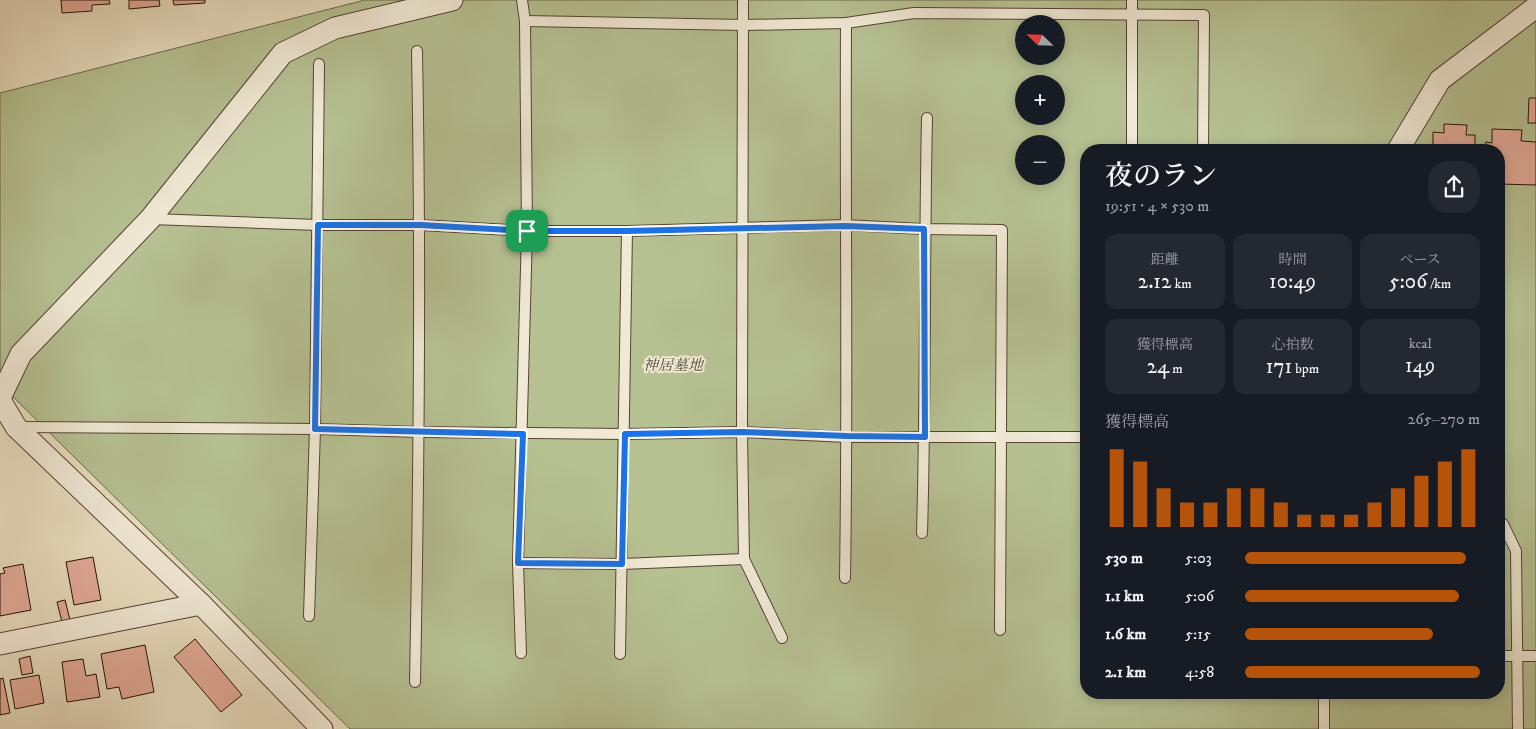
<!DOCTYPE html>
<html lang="ja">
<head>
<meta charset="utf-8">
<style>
  :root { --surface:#171b24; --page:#242831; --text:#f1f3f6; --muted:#9ea1a6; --accent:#b45309 }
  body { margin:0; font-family:"IM FELL DW Pica","Noto Serif JP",serif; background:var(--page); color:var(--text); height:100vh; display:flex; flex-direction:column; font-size:19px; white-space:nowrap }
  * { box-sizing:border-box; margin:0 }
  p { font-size:16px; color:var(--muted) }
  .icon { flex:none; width:28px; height:28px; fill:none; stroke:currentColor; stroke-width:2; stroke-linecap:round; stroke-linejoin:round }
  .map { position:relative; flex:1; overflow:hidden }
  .panel { position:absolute; left:1080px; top:144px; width:425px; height:555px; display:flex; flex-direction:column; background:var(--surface); border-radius:20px; box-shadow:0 2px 12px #0003 }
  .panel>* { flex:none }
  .needle { width:32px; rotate:293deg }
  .controls { position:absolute; left:1015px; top:15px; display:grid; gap:10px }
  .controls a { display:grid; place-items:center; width:50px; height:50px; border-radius:50%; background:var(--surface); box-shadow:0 2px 12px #0003; font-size:25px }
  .pin { position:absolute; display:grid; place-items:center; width:42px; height:42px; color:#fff; margin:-21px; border-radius:10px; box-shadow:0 2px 8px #0006 }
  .round { display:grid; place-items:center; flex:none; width:52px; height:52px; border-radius:20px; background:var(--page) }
  .headline { display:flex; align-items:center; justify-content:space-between; height:85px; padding:0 25px }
  h1 { font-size:28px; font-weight:600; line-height:38px }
  .stats { display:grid; grid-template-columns:repeat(3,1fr); gap:8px; height:85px; padding:5px 25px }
  .stats div { display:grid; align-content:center; border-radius:12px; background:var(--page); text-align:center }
  .stats b { font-size:21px; font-weight:600 }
  .stats small { font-size:14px; font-weight:400 }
  .stats p { font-size:14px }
  .chart { height:140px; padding:10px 25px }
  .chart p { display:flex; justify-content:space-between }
  .chart svg { width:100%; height:90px; margin-top:5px; stroke:var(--accent); stroke-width:6 }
  ul { padding:0 25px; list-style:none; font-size:16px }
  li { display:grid; grid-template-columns:80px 60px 1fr; align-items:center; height:38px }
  li i { height:12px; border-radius:6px; background:var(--accent) }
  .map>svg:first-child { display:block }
  .green { fill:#b6c192; stroke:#6e684b; fill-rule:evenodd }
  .building { fill:#e3ab99; stroke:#261004 }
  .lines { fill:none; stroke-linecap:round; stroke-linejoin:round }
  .service-casing { stroke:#564333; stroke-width:12 }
  .minor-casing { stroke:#564333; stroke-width:23 }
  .service { stroke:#f0e9d5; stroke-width:10 }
  .minor { stroke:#f0e9d5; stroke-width:21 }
  .route-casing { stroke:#fff; stroke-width:10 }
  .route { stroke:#1a73e8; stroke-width:6 }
  .labels { text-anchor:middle; stroke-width:4; stroke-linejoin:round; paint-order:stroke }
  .park-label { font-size:15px; font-style:italic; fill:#584e36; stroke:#f0e9d5 }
</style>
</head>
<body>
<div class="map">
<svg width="1536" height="729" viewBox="0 0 1536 729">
  <rect width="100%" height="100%" fill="#e8ddbf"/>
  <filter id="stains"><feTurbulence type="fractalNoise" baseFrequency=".004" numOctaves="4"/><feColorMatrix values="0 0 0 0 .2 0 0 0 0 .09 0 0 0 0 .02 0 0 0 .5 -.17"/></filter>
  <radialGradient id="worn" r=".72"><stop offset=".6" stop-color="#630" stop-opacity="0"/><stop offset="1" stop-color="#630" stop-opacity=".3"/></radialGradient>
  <path class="green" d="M365 0H1536V729H350L0 384V93ZM1024 24H1056V56H1024ZM1024 84H1056V116H1024ZM1024 144H1056V176H1024ZM1086 150H1499V692H1086Z"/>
  <g class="building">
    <polygon points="61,0 109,0 110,4 92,5 92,11 62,13"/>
    <polygon points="129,0 159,0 160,6 129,9"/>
    <polygon points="173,0 205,0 205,3 174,5"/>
    <polygon points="1529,98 1536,98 1536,123 1528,123"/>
    <polygon points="1444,124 1467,125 1466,135 1475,135 1475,150 1433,150 1433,132 1444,133"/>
    <polygon points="1492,129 1522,130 1521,141 1536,142 1536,185 1499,184 1499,150 1485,150 1486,142 1492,143"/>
    <polygon points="93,557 101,600 74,605 66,562"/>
    <polygon points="23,564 31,610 0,616 0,574 5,573 3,568"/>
    <polygon points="65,600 70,620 62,622 57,602"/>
    <polygon points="195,639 242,695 221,712 174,657"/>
    <polygon points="145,645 154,692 122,699 119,687 107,689 101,654"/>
    <polygon points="30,656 33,673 22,675 19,659"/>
    <polygon points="83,659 86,676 96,674 100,697 67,702 62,662"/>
    <polygon points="39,675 44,703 15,709 10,680"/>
    <polygon points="3,678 10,713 0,715 0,679"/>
  </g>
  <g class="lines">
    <g class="service-casing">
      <g id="service">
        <polyline points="743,0 742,432 744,559 782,638"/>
        <polyline points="1132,0 1132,150"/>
        <polyline points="525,21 744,25 846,23 914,13 1204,15 1203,150"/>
        <polyline points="151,219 318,225 420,225 527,231 627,231 845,225 924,229 1002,230 1000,630"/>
        <polyline points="17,427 315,429 420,432 625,434 742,432 847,437 1086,437"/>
        <polyline points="1499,521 1503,524 1516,551 1518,729"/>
        <path d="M922 533C926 394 924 256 927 118"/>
        <polyline points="518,563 622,564 744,559"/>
        <path d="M845 578C848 393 845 208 846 23"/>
        <polyline points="309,616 315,429 319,64"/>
        <polyline points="521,653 518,563 527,231 525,21 522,0"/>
        <polyline points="620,654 627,231"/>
        <polyline points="1499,656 1536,656"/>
        <path d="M415 682C419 472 421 262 417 51"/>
        <polyline points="1324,729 1324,692"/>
      </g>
    </g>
    <g class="minor-casing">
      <g id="minor">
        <polyline points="1398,150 1440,80 1536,7"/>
        <polyline points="0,398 21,354 150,219 283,53 335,28 452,0"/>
        <polyline points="0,400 16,427 201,604 322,729"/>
        <polyline points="0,644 201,604"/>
      </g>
    </g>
    <use href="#service" class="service"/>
    <use href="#minor" class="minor"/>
  </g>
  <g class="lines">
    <g class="route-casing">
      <polygon id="route" points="318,225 420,225 527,231 627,231 845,226 924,229 925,437 847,436 742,432 625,434 622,564 518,563 523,434 315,429"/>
    </g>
    <use href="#route" class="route"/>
  </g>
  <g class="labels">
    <g class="park-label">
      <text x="673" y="370">神居墓地</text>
    </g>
  </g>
  <rect width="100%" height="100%" filter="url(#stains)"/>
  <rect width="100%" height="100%" fill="url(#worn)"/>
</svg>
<div class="controls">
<a><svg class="needle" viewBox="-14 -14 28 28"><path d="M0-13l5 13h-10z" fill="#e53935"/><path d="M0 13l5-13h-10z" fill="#9ea1a6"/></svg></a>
<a>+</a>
<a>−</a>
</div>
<div class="pin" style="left:527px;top:231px;background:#1e9e55"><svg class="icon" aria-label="arrive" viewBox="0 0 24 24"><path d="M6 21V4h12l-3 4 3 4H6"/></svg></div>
<section class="panel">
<div class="headline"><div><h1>夜のラン</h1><p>19:51 · 4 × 530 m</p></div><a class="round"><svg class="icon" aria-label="share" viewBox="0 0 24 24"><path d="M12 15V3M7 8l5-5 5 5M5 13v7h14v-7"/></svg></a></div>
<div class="stats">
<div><p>距離</p><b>2.12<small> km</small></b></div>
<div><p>時間</p><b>10:49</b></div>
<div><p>ペース</p><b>5:06<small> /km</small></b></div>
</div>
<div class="stats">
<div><p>獲得標高</p><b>24<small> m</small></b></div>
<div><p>心拍数</p><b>171<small> bpm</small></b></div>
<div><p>kcal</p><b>149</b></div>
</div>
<div class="chart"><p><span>獲得標高</span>265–270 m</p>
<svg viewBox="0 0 160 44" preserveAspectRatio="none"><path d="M5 44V6M15 44V12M25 44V25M35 44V32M45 44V32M55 44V25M65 44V25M75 44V32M85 44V38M95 44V38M105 44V38M115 44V32M125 44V25M135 44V19M145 44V12M155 44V6"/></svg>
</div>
<ul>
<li><b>530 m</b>5:03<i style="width:94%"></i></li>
<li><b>1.1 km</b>5:06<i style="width:91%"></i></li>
<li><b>1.6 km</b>5:15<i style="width:80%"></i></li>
<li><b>2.1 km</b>4:58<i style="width:100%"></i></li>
</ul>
</section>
</div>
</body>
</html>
